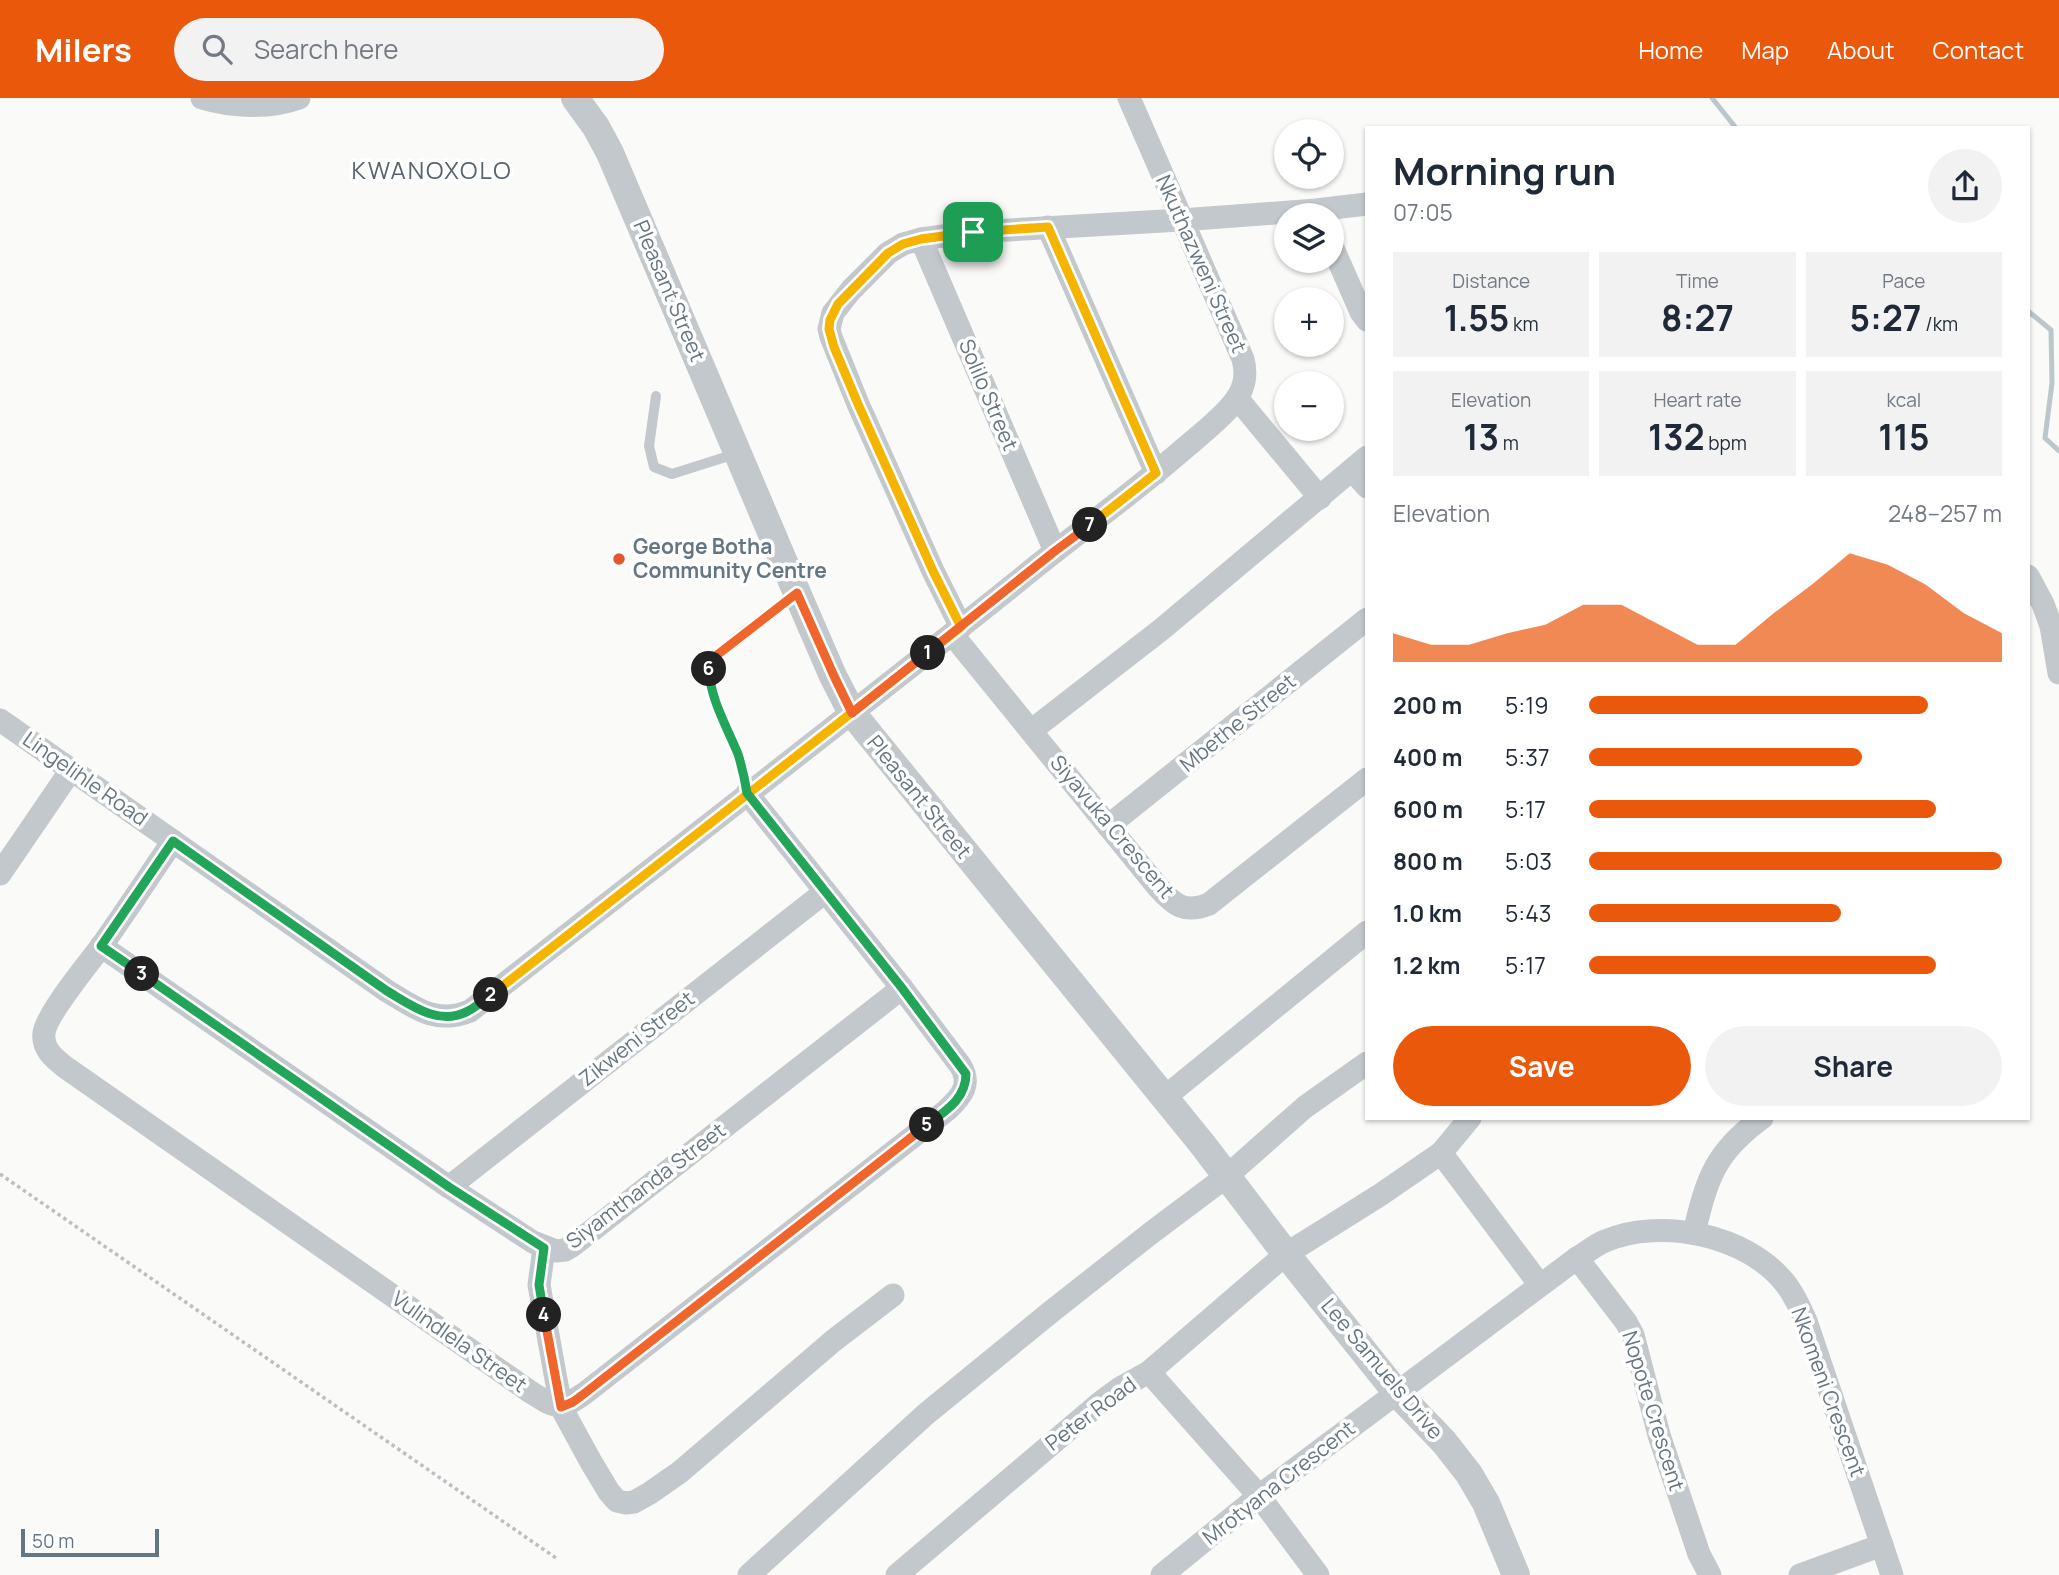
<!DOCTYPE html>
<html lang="en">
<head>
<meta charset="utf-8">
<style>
  :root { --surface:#fff; --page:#f2f2f3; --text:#1f2937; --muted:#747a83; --accent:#ea580c }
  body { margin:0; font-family:Manrope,sans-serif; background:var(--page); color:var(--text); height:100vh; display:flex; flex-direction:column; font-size:26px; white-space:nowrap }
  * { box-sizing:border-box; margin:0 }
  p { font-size:23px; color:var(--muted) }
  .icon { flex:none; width:38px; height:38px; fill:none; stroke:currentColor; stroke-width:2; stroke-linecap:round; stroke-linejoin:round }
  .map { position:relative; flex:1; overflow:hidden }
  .panel { position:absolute; left:1365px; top:28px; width:665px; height:994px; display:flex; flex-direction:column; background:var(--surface); border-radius:0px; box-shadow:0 2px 5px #0004 }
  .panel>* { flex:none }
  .tools { position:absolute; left:1274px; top:21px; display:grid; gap:14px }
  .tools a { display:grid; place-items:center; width:70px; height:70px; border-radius:50%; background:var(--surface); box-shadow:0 2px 5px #0004; font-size:35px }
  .scale { position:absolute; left:21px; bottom:18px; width:138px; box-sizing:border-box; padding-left:7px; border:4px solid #657683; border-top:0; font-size:19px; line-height:24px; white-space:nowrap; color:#657683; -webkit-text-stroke:5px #fff; paint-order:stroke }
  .pin { position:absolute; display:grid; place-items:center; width:60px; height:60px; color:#fff; margin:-30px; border-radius:14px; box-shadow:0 4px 10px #0006 }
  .km { position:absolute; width:35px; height:35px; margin:-18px; border-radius:50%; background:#222; color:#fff; font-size:19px; line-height:35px; text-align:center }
  .round { display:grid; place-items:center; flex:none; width:74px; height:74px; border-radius:37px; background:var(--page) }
  .summary { display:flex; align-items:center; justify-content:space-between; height:119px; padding:0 28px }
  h1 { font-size:38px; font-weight:700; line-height:52px }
  .stats { display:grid; grid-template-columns:repeat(3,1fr); gap:10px; height:119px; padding:7px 28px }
  .stats div { display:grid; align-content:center; border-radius:0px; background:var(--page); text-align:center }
  .stats b { font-size:35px; font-weight:700 }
  .stats small { font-size:19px; font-weight:400 }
  .stats p { font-size:19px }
  .chart { height:196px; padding:14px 28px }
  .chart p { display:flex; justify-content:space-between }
  .chart svg { width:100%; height:126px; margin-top:7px; fill:var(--accent); opacity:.7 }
  .cta { display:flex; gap:14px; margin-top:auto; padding:14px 28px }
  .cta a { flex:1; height:80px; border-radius:42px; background:var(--accent); color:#fff; font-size:28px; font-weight:700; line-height:80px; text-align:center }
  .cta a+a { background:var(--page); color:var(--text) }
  ul { padding:0 28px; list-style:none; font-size:23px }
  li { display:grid; grid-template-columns:112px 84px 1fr; align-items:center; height:52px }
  li i { height:18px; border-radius:9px; background:var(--accent) }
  header { display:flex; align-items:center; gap:42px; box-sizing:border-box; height:98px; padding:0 35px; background:var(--accent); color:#fff }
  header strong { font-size:33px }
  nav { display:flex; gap:38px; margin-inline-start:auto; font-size:24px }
  .search { width:490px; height:63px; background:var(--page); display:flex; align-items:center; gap:18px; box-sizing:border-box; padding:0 24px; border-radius:38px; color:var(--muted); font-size:26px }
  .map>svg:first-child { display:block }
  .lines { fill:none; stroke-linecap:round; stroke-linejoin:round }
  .stream { stroke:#bbc7cb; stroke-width:5 }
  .path { stroke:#bbbfc2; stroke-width:3.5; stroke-dasharray:3.5 3.5; stroke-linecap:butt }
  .service { stroke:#c3c8cc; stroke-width:10 }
  .minor { stroke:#c3c8cc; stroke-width:23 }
  .tertiary { stroke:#c3c8cc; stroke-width:28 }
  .split-1-casing { stroke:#fff; stroke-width:14 }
  .split-2-casing { stroke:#fff; stroke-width:14 }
  .split-3-casing { stroke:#fff; stroke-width:14 }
  .split-4-casing { stroke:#fff; stroke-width:14 }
  .split-5-casing { stroke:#fff; stroke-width:14 }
  .split-6-casing { stroke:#fff; stroke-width:14 }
  .split-7-casing { stroke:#fff; stroke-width:14 }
  .split-8-casing { stroke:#fff; stroke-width:14 }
  .split-1 { stroke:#f5b400; stroke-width:9 }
  .split-2 { stroke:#f5b400; stroke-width:9 }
  .split-3 { stroke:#22a559; stroke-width:9 }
  .split-4 { stroke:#22a559; stroke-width:9 }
  .split-5 { stroke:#f0652b; stroke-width:9 }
  .split-6 { stroke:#22a559; stroke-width:9 }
  .split-7 { stroke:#f0652b; stroke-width:9 }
  .split-8 { stroke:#f5b400; stroke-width:9 }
  .poi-dot { fill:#e4572e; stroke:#fff; stroke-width:2.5 }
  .labels { text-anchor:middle; stroke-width:7; stroke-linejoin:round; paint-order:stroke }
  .street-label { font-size:21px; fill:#657683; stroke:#fff }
  .poi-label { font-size:21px; font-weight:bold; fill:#657683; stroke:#fff; text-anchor:start }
  .quarter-label { font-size:24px; letter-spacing:2px; fill:#57646e; stroke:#fff }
</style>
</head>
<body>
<header>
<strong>Milers</strong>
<div class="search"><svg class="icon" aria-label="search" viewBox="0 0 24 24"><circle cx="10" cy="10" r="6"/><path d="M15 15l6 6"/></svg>Search here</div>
<nav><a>Home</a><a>Map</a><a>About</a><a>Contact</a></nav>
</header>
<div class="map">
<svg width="2059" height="1477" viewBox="0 0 2059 1477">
  <rect width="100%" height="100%" fill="#fafaf8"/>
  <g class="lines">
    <g class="stream">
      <polyline points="1712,0 1736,30"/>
      <polyline points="2028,213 2051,232 2052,285 2045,340 2059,353"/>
    </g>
    <polyline class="path" points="0,1076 556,1460"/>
    <g class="service">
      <polyline points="656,298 649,348 654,369 672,376 735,356"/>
      <path d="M747 695C745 682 743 670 738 658 731 638 702 584 710 565 716 551 779 508 795 496"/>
    </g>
    <g class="minor">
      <path d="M202 0C232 9 270 11 299 0"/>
      <polyline points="1048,129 1156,375"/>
      <polyline points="921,141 1055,453"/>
      <polyline points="1332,148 1361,214 1367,222"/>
      <polyline points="1237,300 1320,400"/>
      <polyline points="1352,372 1367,389"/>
      <polyline points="2028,478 2043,506 2051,528 2059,575"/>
      <polyline points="961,529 933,473 858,306 831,239 829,231 833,215 851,192 888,155 903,146 921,141 973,134 1181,122 1316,112 1367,106"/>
      <path d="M952 536 1157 788C1174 807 1184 816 1209 806L1367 681"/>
      <path d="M0 622 387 893C415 910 436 927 470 913 652 770 836 629 1017 484 1070 440 1127 400 1179 355 1196 340 1215 326 1230 309 1243 295 1248 280 1243 261L1129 0"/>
      <polyline points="1032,632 1162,531 1367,359"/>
      <polyline points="1108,728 1367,521"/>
      <path d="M173 743C149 778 125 815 100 850 87 867 46 917 44 935 42 951 54 960 65 969L529 1293C556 1310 558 1314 585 1295L947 1012C962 998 972 986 960 967L902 890 747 695"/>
      <polyline points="0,776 71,672"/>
      <polyline points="101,848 449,1089 533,1144 556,1153 565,1152 572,1148 902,890"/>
      <polyline points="1165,999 1367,834"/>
      <polyline points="1441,1055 1540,1187"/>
      <polyline points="449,1089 825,794"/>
      <path d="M1694 1135C1707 1080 1715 1054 1762 1020"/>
      <polyline points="544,1150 539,1187 561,1309 591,1364 609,1394 617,1403 626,1405 634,1404 650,1395 680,1374 833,1243 893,1197"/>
      <polyline points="1577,1160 1626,1224 1633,1237 1659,1337 1699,1456 1710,1477"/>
      <polyline points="1149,1274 1259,1398 1318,1477"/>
      <polyline points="749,1477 926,1316 1052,1213 1151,1135 1227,1078 1305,1009 1367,965"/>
      <polyline points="897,1477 1101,1304 1120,1290 1149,1274 1286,1156 1380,1097 1441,1055 1470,1020"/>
      <path d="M1162 1477 1259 1398 1577 1160C1586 1155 1595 1147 1605 1143 1661 1119 1747 1137 1785 1185 1794 1196 1800 1210 1806 1223L1892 1477"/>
      <polyline points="1800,1477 1882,1447"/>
    </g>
    <polyline class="tertiary" points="575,0 596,29 610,55 797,495 833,578 852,615 1203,1047 1286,1156 1397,1295 1444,1344 1469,1376 1486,1405 1516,1477"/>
  </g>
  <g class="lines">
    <g class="split-1-casing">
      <polyline id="split-1" points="928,555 961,529 933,473 858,306 834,249 829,231 830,222 838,206 888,155 903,146 921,141 973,134"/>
    </g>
    <g class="split-2-casing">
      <polyline id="split-2" points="491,897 928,555"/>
    </g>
    <g class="split-3-casing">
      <path id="split-3" d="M142 876 101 848 173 743 387 893C411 907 439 929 468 913 476 909 484 902 491 897"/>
    </g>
    <g class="split-4-casing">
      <polyline id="split-4" points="142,876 449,1089 544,1150 539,1187 544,1217"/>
    </g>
    <g class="split-5-casing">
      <polyline id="split-5" points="544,1217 561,1309 573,1304 585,1295 927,1027"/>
    </g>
    <g class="split-6-casing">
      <path id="split-6" d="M709 571C710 601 727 629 738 656 742 669 745 682 747 695L902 890 966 976C966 1001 945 1013 927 1027"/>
    </g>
    <g class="split-7-casing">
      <polyline id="split-7" points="709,571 709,567 717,557 797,495 834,578 852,615 1055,453 1090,427"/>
    </g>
    <g class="split-8-casing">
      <polyline id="split-8" points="973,134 1048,129 1156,375 1090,427"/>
    </g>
    <use href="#split-1" class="split-1"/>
    <use href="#split-2" class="split-2"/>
    <use href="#split-3" class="split-3"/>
    <use href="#split-4" class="split-4"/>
    <use href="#split-5" class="split-5"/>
    <use href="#split-6" class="split-6"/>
    <use href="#split-7" class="split-7"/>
    <use href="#split-8" class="split-8"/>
  </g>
  <circle class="poi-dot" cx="619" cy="461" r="7"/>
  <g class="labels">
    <g class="street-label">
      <text transform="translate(1201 166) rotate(66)" y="7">Nkuthazweni Street</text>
      <text transform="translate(669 193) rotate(67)" y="7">Pleasant Street</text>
      <text transform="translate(988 297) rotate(67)" y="7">Solilo Street</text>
      <text transform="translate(1238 625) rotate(-39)" y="7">Mbethe Street</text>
      <text transform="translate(85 681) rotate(35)" y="7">Lingelihle Road</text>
      <text transform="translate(919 699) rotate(51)" y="7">Pleasant Street</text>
      <text transform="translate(1112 729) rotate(50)" y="7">Siyavuka Crescent</text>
      <text transform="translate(637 941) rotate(-38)" y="7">Zikweni Street</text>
      <text transform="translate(646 1088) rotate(-37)" y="7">Siyamthanda Street</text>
      <text transform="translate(459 1244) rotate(35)" y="7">Vulindlela Street</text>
      <text transform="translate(1382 1271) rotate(50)" y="7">Lee Samuels Drive</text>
      <text transform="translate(1828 1294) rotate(70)" y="7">Nkomeni Crescent</text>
      <text transform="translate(1653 1313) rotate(73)" y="7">Nopote Crescent</text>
      <text transform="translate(1091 1316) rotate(-37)" y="7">Peter Road</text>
      <text transform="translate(1279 1385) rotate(-38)" y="7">Mrotyana Crescent</text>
    </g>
    <g class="poi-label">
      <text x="633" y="456">George Botha<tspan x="633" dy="24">Community Centre</tspan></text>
    </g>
    <g class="quarter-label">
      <text x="432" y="81">KWANOXOLO</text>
    </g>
  </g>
</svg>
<div class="tools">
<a><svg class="icon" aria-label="locate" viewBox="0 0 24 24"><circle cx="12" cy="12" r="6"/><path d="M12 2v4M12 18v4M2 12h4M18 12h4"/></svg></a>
<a><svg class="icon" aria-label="layers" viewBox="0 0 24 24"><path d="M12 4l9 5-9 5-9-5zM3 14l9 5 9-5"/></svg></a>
<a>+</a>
<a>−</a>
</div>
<div class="scale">50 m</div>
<div class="pin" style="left:973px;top:134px;background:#1e9e55"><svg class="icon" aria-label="arrive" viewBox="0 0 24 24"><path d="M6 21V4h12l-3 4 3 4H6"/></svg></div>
<b class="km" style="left:928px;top:555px">1</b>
<b class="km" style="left:491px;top:897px">2</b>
<b class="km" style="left:142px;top:876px">3</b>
<b class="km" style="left:544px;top:1217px">4</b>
<b class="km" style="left:927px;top:1027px">5</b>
<b class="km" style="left:709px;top:571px">6</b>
<b class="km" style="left:1090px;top:427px">7</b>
<section class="panel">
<div class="summary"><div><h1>Morning run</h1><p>07:05</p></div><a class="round"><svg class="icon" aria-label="share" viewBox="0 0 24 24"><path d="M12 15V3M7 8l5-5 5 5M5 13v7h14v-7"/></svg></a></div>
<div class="stats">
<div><p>Distance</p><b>1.55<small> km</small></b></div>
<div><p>Time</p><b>8:27</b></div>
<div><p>Pace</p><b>5:27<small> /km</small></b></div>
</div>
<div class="stats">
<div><p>Elevation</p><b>13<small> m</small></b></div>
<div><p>Heart rate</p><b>132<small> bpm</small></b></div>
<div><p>kcal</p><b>115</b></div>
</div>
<div class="chart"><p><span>Elevation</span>248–257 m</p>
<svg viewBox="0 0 160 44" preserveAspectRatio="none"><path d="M0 44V34L10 38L20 38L30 34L40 31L50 24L60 24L70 31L80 38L90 38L100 27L110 17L120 6L130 10L140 17L150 27L160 34V44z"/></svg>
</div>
<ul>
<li><b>200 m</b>5:19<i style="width:82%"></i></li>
<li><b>400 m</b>5:37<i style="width:66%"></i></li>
<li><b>600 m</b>5:17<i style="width:84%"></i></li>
<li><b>800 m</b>5:03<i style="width:100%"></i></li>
<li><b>1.0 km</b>5:43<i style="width:61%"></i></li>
<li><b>1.2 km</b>5:17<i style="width:84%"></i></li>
</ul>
<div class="cta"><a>Save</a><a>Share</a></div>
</section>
</div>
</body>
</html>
